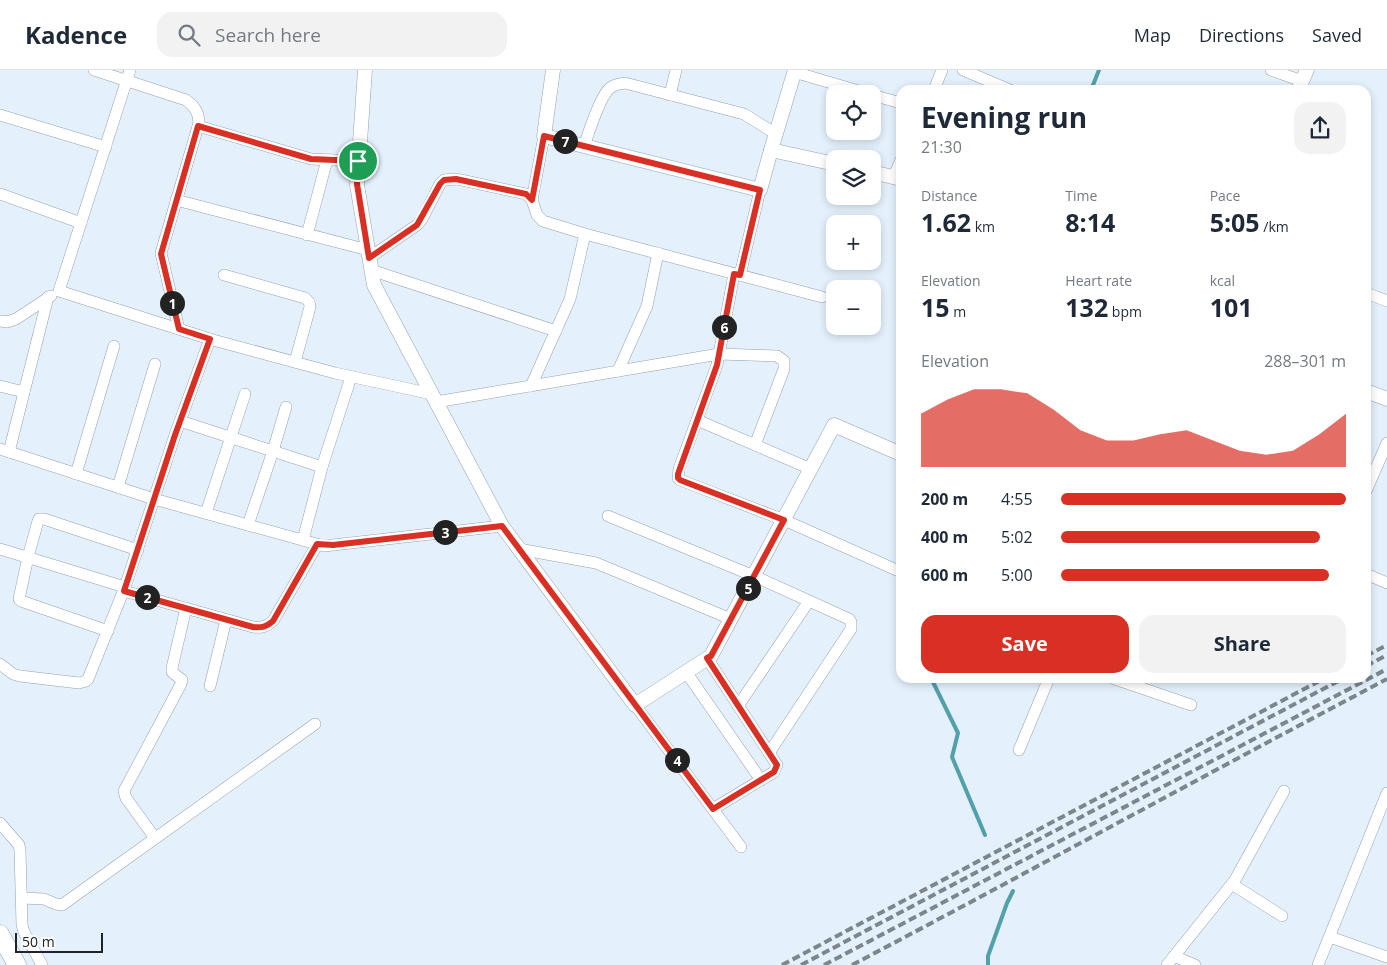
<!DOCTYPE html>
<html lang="en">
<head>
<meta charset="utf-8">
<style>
  :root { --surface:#fff; --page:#f2f2f3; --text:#1f2937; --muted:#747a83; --line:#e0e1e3; --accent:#d93025 }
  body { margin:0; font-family:"Open Sans",sans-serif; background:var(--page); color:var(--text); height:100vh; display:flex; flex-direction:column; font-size:19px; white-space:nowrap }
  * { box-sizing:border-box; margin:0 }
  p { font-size:16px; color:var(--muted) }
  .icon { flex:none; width:28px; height:28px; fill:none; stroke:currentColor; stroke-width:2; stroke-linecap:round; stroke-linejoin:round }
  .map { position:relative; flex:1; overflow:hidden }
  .sheet { position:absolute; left:896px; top:15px; width:475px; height:598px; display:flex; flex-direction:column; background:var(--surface); border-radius:15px; box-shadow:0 2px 8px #0003 }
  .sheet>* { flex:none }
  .controls { position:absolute; left:826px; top:15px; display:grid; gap:10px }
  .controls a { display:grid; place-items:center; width:55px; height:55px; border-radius:10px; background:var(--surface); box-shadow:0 2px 8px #0003; font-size:25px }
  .scale { position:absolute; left:15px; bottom:12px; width:88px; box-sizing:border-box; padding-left:5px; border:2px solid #202428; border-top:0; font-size:14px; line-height:18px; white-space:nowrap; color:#202428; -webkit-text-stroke:4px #fcfcfc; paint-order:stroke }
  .pin { position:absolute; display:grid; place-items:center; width:42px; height:42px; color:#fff; margin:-21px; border:2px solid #fff; border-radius:50%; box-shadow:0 1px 5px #0007 }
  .km { position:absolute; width:25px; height:25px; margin:-12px; border-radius:50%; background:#222; color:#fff; font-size:14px; line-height:25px; text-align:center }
  .round { display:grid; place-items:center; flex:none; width:52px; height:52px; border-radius:15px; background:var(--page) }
  .overview { display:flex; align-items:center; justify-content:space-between; height:85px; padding:0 25px }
  h1 { font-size:28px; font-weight:700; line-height:38px }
  .metrics { display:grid; grid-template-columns:repeat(3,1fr); gap:8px; height:85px; padding:5px 25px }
  .metrics div { display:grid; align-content:center }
  .metrics b { font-size:25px; font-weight:700 }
  .metrics small { font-size:14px; font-weight:400 }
  .metrics p { font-size:14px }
  .chart { height:140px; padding:10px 25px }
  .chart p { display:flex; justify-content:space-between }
  .chart svg { width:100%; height:90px; margin-top:5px; fill:var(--accent); opacity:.7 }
  .button { display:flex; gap:10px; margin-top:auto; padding:10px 25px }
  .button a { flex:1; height:58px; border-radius:15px; background:var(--accent); color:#fff; font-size:20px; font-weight:700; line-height:58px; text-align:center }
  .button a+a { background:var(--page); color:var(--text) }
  ul { padding:0 25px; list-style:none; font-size:16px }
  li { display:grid; grid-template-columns:80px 60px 1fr; align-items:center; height:38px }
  li i { height:12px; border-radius:6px; background:var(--accent) }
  header { display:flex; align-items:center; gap:30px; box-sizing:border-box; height:70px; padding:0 25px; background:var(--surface); border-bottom:1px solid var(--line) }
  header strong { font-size:24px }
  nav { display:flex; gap:28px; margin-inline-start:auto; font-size:18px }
  .search { width:350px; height:45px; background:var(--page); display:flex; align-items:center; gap:12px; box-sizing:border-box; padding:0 18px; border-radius:15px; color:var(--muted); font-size:19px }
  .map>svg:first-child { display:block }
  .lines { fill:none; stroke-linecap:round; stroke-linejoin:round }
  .stream { stroke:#51a0aa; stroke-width:4 }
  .minor-casing { stroke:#95a1ac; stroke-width:12 }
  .tertiary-casing { stroke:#95a1ac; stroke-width:15 }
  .trunk-casing { stroke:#95a1ac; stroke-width:19 }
  .minor { stroke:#fff; stroke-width:11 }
  .tertiary { stroke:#fff; stroke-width:14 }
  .trunk { stroke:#fff; stroke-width:18 }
  .rail { stroke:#7d858d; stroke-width:4; stroke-dasharray:8 4; stroke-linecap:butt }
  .route-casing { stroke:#fff; stroke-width:10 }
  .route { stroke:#d93025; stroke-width:6 }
</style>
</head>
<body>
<header>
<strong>Kadence</strong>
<div class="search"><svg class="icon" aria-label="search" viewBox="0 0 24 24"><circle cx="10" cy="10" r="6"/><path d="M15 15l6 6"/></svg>Search here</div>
<nav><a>Map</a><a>Directions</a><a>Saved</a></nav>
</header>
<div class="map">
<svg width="1387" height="895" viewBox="0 0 1387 895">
  <rect width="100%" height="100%" fill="#e4f1fd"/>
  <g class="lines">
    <g class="stream">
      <polyline points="1091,20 1099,0"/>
      <polyline points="931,608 958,663 952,687 985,765"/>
      <polyline points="988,895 988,886 1007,833 1013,821"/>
    </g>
    <g class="minor-casing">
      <g id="minor">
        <path d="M94 0 186 30C194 36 199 42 199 53L161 183 179 259"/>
        <polyline points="130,0 59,221 213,270 335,303 432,324"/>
        <polyline points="963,0 1010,20"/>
        <polyline points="1271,0 1302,11"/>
        <polyline points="794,2 869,24"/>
        <polyline points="934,20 942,0"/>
        <polyline points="670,25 676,0"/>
        <polyline points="872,25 901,33"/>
        <polyline points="0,45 106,77"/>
        <polyline points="198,56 311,89 358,91"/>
        <path d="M584 76C589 62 600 26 610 18 615 14 620 14 625 13L744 44 776 64"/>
        <polyline points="894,106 901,90"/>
        <polyline points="0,124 81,153"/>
        <polyline points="176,130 368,180"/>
        <polyline points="532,130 544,66"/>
        <polyline points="307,165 327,90"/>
        <polyline points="369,188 417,155 422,149 440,114 444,110 457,109 526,124 532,130 537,145 543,151 585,164 822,227"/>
        <polyline points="371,200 556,261"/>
        <polyline points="734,204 717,295 679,399 678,408 680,410 784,450 901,502"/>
        <path d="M224 205 305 228C309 231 310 233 310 237L295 292"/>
        <polyline points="740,205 760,120"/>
        <polyline points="1366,223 1387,231"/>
        <polyline points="0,251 7,252 16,249 51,226"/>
        <polyline points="618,301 647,236 658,183"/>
        <polyline points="0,316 24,322"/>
        <polyline points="531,316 570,229 585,164"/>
        <polyline points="436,332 719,284 777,286 784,291 784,299 755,375"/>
        <polyline points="697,350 811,399"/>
        <polyline points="180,351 322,397"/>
        <polyline points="0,379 154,429 324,476 502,456"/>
        <polyline points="9,382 48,227"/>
        <polyline points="76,404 114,276"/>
        <polyline points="118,417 155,294"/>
        <polyline points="1366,421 1387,373"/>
        <polyline points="206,443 245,324"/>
        <polyline points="608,446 754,506 849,549 851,552 851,559 769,683"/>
        <polyline points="248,455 273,381 286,337"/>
        <polyline points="303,470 322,397 351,307"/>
        <polyline points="0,479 125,517"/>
        <polyline points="519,479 596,493 731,549"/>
        <polyline points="1366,504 1387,513"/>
        <path d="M124 521 253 557C261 558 266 557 273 551L317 475"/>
        <polyline points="108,561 21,531 19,529 28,487 38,451 39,449 44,449 138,480"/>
        <polyline points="707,588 777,695 774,702 713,739"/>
        <polyline points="0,594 13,604 20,606 79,613 86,611 88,609 125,517 175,365 210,269"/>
        <polyline points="686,602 761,710"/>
        <polyline points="1112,608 1191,635"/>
        <polyline points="210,616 226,550"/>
        <polyline points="635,635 741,777"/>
        <polyline points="738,636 809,531"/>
        <polyline points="1019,680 1049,608"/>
        <polyline points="0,753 19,775 20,780 22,855 24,862 42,895"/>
        <polyline points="155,768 126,728 124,721 181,614 182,610 172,602 172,598 186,538"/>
        <polyline points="1232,814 1282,846"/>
        <polyline points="22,828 44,829 56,834 62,835 315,654"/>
        <polyline points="1330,867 1387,887"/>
        <polyline points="1174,886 1195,895"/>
        <polyline points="1167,895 1235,810 1284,721"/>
        <polyline points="1318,895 1387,723"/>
      </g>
    </g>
    <g class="tertiary-casing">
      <g id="tertiary">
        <polyline points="365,0 357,115 374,215 502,456 635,635 711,586 834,355 901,384"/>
        <polyline points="553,0 544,66 760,120 771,80 835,94"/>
        <polyline points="1298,20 1307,0"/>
        <polyline points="771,80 795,0"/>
        <polyline points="872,102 901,109"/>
        <polyline points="1366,321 1387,329"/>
      </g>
    </g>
    <g class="trunk-casing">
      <polyline id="trunk" points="0,864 17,895"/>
    </g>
    <use href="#minor" class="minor"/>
    <use href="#tertiary" class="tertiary"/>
    <use href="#trunk" class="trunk"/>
    <g class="rail">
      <polyline points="1366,586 1387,575"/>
      <polyline points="1366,596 1387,585"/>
      <polyline points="782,895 1325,608"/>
      <polyline points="801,895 1344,608"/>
      <polyline points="824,895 1387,599"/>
      <path d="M852 895C1031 801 1208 703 1387 609"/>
    </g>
  </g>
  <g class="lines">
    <g class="route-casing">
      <path id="route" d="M198 56 311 89 358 91 357 114 369 188 417 155 440 114 444 110 456 109 526 124 532 130 544 66 760 120 740 205 734 204 717 295 678 404V408L680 410 784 450 711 586 707 588 775 692 777 695 774 702 713 739 502 456 333 475 317 474 273 551C266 557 262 558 253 557L124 521 175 365 210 269 179 259 161 184Z"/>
    </g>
    <use href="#route" class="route"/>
  </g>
</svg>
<div class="controls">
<a><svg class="icon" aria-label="locate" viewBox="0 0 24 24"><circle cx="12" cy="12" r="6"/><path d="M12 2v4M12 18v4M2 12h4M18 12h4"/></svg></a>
<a><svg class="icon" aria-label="layers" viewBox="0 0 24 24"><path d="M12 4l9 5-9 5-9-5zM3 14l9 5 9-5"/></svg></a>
<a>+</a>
<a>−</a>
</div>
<div class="scale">50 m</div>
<div class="pin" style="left:358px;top:91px;background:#1e9e55"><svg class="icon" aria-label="arrive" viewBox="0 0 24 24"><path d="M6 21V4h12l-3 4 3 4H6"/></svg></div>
<b class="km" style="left:172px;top:233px">1</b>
<b class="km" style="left:147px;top:527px">2</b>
<b class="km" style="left:445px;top:462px">3</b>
<b class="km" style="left:677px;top:690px">4</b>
<b class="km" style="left:748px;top:518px">5</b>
<b class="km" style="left:724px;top:257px">6</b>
<b class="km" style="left:565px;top:71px">7</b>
<section class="sheet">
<div class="overview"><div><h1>Evening run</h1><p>21:30</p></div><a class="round"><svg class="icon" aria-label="share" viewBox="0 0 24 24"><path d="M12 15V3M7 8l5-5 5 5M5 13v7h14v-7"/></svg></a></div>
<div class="metrics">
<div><p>Distance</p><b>1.62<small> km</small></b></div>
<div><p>Time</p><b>8:14</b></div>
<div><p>Pace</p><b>5:05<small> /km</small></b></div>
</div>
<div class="metrics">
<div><p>Elevation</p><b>15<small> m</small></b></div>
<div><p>Heart rate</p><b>132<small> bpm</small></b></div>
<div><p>kcal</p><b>101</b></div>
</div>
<div class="chart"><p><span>Elevation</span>288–301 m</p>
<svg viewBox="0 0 160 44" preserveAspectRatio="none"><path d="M0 44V18L10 11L20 6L30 6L40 8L50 16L60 26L70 31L80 31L90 28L100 26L110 31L120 36L130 38L140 36L150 28L160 18V44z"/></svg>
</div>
<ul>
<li><b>200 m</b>4:55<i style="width:100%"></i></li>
<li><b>400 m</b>5:02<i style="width:91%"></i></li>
<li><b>600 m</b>5:00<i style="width:94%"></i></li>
</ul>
<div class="button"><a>Save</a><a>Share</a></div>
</section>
</div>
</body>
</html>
